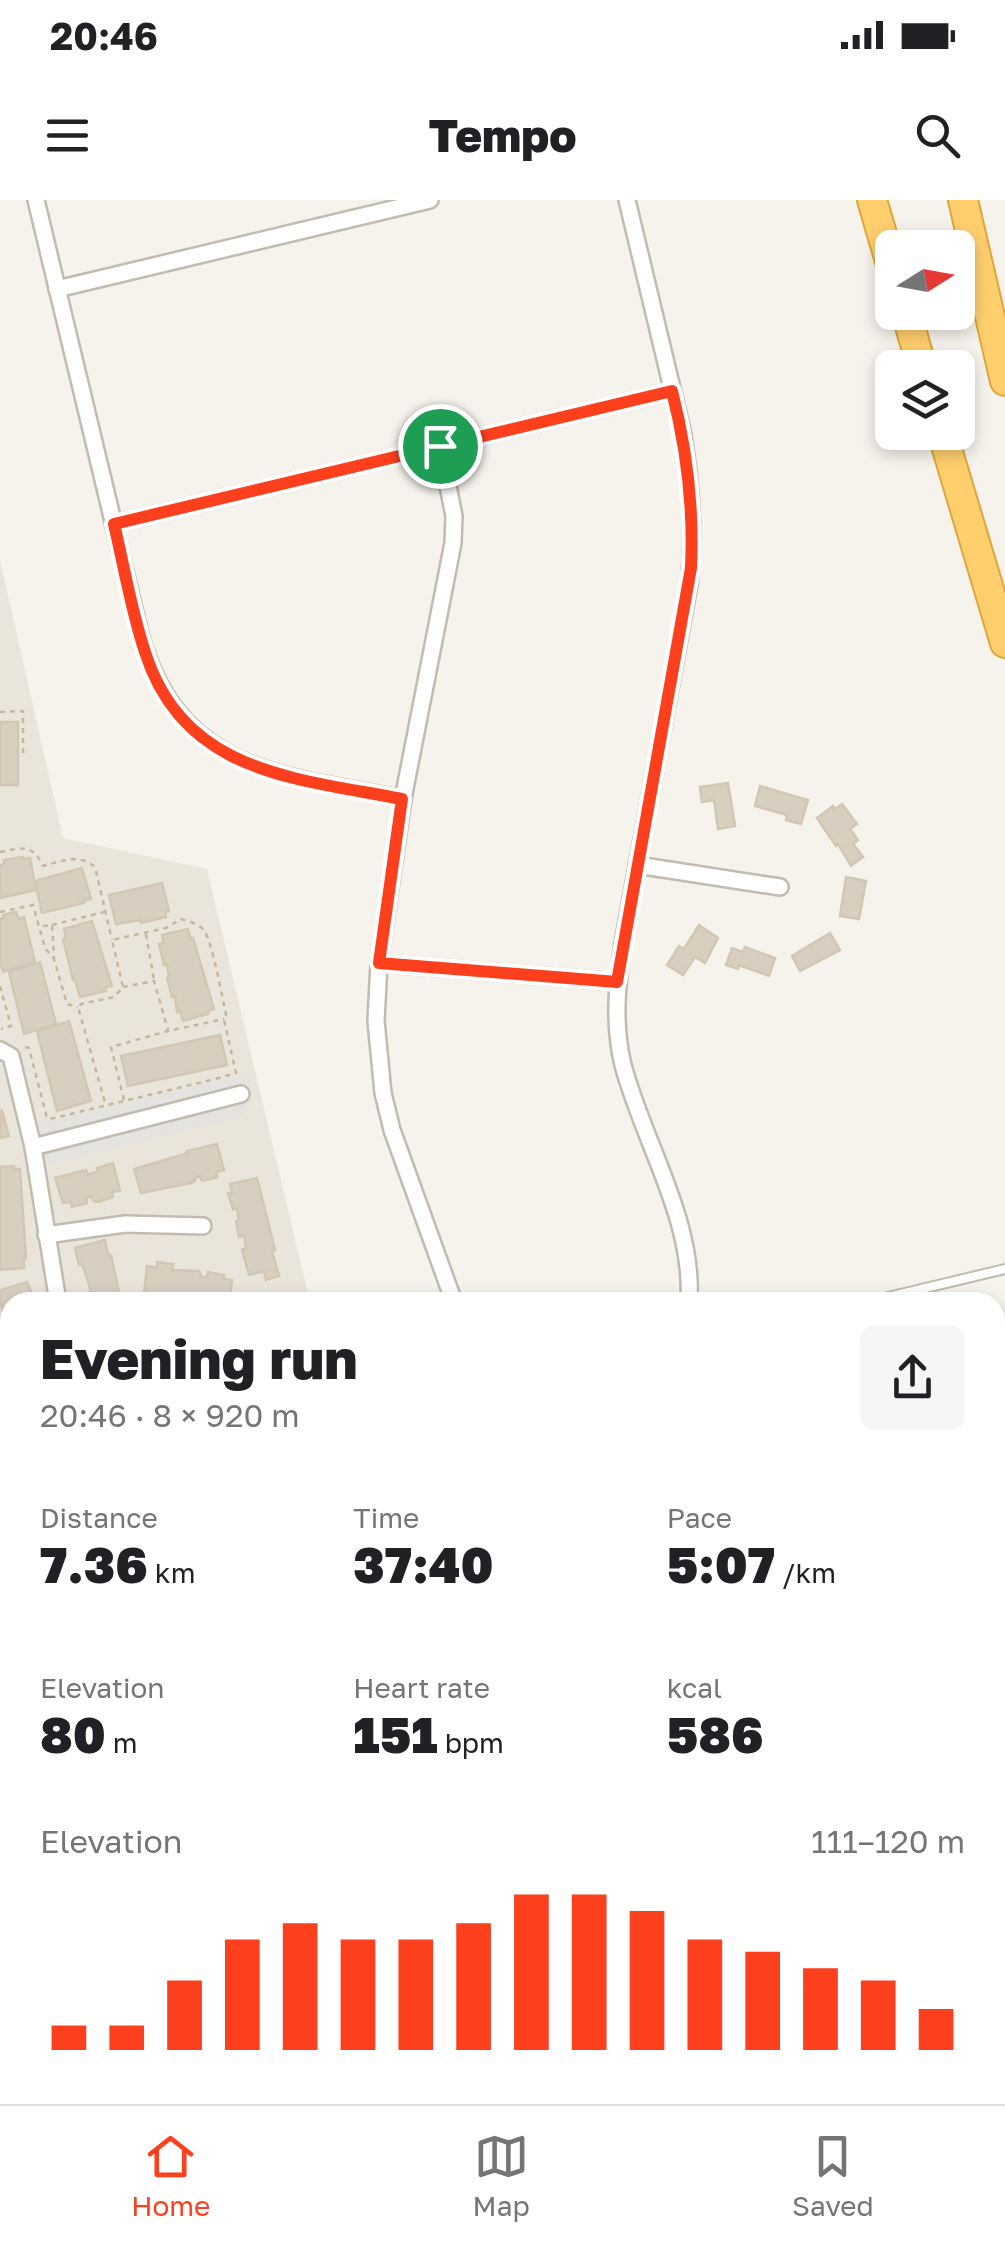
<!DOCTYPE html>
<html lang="en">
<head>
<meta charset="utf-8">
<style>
  :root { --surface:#fff; --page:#f6f6f6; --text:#202124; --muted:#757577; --line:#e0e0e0; --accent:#fc3f1d }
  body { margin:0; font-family:"Golos Text",sans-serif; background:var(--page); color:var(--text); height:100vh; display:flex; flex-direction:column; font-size:38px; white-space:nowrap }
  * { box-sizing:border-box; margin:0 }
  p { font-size:32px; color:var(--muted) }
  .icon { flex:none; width:55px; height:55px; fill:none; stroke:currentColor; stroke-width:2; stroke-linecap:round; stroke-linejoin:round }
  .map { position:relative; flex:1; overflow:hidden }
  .panel { position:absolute; left:0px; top:1092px; width:1005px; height:812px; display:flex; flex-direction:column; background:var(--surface); border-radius:30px 30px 0 0; box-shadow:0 5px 15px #0003 }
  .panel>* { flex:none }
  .needle { width:65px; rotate:79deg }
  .tools { position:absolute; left:875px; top:30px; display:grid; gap:20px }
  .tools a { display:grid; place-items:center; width:100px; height:100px; border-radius:15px; background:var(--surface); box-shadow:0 5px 15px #0003; font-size:50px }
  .pin { position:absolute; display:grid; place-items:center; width:85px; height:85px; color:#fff; margin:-42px; border:5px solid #fff; border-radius:50%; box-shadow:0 2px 10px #0007 }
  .round { display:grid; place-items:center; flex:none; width:105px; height:105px; border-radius:15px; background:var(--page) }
  .head { display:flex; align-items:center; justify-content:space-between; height:170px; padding:0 40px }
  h1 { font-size:55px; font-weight:800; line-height:75px }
  .stats { display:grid; grid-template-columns:repeat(3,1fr); gap:15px; height:170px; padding:10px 40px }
  .stats div { display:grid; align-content:center }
  .stats b { font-size:50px; font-weight:800 }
  .stats small { font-size:28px; font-weight:400 }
  .stats p { font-size:28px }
  .chart { height:280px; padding:20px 40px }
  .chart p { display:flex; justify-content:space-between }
  .chart svg { width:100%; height:180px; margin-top:10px; stroke:var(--accent); stroke-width:6 }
  .status { display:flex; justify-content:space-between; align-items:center; height:70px; padding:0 50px; background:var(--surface); direction:ltr }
  .status svg { height:28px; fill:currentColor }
  header { display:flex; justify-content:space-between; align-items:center; height:130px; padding:0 40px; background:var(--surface); font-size:45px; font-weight:800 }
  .menu { display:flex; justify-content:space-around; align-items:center; height:140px; border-top:2px solid var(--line); background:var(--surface); font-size:28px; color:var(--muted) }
  .menu a { display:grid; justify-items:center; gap:5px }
  .menu .current { color:var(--accent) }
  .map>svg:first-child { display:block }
  .residential { fill:#eae5da }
  .parking { fill:#e5e3e0 }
  .building { fill:#d8cfc1; stroke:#d3c7b4; stroke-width:2.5 }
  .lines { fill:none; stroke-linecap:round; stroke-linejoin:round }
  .lane-casing { stroke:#c2bbae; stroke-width:12 }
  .street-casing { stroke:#c2bbae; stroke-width:20 }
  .secondary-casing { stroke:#d6c79b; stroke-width:28 }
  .highway-casing { stroke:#e0a43c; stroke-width:32 }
  .path { stroke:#c4b79f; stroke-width:2.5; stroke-dasharray:5 5; stroke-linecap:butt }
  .lane { stroke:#fff; stroke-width:8 }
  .street { stroke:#fff; stroke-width:15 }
  .secondary { stroke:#fff3cd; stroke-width:22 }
  .highway { stroke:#ffcf6e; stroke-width:28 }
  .route-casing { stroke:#fff; stroke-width:20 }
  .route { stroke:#fc3f1d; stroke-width:12 }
</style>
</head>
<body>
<div class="status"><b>20:46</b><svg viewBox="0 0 49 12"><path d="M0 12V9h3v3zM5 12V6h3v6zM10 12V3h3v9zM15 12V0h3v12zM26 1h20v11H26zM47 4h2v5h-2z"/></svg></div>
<header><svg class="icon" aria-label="menu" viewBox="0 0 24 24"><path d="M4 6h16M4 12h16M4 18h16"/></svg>Tempo<svg class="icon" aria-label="search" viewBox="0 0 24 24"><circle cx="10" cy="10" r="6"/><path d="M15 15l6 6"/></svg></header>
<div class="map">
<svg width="1005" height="1904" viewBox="0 0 1005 1904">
  <rect width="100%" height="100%" fill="#f6f3ec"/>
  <polygon class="residential" points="0,360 63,638 207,669 310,1102 10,1102 10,1420 0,1418"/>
  <polygon class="parking" points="249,873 255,895 241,916 48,963 39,924"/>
  <g class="building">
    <rect x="0" y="522" width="18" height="63"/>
    <polygon points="728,583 735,626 718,629 714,600 702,602 700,587"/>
    <polygon points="760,586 808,600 801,624 786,620 787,615 755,606"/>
    <polygon points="842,604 857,624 850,629 858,640 853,644 863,657 851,666 838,644 836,646 817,618 833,606 835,609"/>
    <polygon points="23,657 23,659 30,658 36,690 0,698 0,665 4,664 4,660"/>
    <polygon points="82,668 91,699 83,701 84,703 42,713 35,681"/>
    <polygon points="846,677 866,681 859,719 840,716"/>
    <polygon points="162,683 169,711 165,712 166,717 141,723 141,720 116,724 109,695"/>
    <polygon points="16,712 19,719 24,717 35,762 3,772 0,761 0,719 4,718 3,715"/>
    <polygon points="92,721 112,786 106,787 106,791 80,797 75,780 73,780 63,739 66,738 64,729"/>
    <polygon points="699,725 718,738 705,763 695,757 683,775 667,765 679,746 684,749"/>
    <polygon points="188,729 191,739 193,738 214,809 208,811 208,814 183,821 180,811 177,812 175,796 172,797 167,778 169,777 167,764 164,765 159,744 164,743 162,735"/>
    <polygon points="830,733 840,750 800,771 792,756"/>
    <polygon points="745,747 775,758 769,776 739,765 738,769 726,765 732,748 743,752"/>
    <polygon points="40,762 56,824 24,834 9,772"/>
    <polygon points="69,821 91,901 57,911 37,831"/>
    <polygon points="220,835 227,865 128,886 121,856"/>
    <polygon points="0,911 2,911 9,936 0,938"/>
    <polygon points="217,944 224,970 216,972 217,977 202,981 200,976 195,978 195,981 190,982 191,983 141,993 134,969 188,953 187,951"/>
    <polygon points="113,963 120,991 112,992 113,997 98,1002 93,1001 91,996 86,998 87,1003 72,1007 71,1002 63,1003 55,978 86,970 88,975 98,971 97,968"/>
    <polygon points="14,966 14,969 20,969 26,1058 24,1058 24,1068 0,1070 0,967"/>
    <polygon points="257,978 275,1050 272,1051 279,1076 266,1080 264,1071 249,1075 242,1050 246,1048 244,1035 239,1037 236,1021 239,1020 237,1009 233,1009 228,993 232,994 230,984"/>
    <polygon points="105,1040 108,1055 111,1055 121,1102 89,1102 87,1093 91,1092 88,1081 82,1064 79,1065 75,1048"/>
    <polygon points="157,1062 173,1064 172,1070 199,1071 202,1077 207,1077 208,1072 224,1075 224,1079 232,1080 229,1102 200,1102 144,1093 147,1066 157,1068"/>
    <polygon points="27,1082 35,1102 10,1102 10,1124 6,1124 0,1100 0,1090"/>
    <polygon points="1005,1221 1005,1322 995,1279 995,1249 999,1248 995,1230 1001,1229 999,1222"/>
    <polygon points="1005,1326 1005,1384 995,1386 995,1328"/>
  </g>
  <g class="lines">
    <g class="lane-casing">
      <g id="lane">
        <polyline points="867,1102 1005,1069"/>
        <polyline points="995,1161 1005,1158"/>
      </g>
    </g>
    <g class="street-casing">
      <g id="street">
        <path d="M36 0 140 434C179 573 281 575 403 599"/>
        <path d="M627 0 682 230C691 282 695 332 689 385L623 743C617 784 613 824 623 865 644 944 694 1019 689 1102"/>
        <polyline points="57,89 430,0"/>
        <polyline points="440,246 454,316 453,343 403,599 379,763 376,821 383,893 392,930 454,1102"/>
        <polyline points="114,324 672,191"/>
        <polyline points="637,665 780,687"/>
        <polyline points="379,763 617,782"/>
        <polyline points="0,850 11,856 33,947 58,1102"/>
        <polyline points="33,947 241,894"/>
        <polyline points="46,1035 125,1024 203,1026"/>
        <polyline points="864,1895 868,1904"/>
        <polyline points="0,1900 1,1904"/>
        <polyline points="313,1904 329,1895"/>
        <polyline points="637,1904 638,1895"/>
      </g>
    </g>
    <g class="secondary-casing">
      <g id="secondary">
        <polyline points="0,1430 10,1432"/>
        <polyline points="995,1618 1005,1620"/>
      </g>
    </g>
    <g class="highway-casing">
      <g id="highway">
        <polyline points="872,0 892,68"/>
        <polyline points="963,0 1005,181"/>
        <polyline points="906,112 922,168"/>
        <polyline points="942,232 1005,443"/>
      </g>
    </g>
    <g class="path">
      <polyline points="0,512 23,511 23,553"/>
      <path d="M0 652C23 648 32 643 43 666 62 661 78 653 95 667L112 740"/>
      <polyline points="0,712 33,705 45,748 54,759 67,804 78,807"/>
      <polyline points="52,725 104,712"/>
      <polyline points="43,726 52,725 54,758"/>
      <polyline points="146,734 154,780"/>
      <polyline points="0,786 11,826 1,829"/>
      <polyline points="123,787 154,781 168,830"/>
      <path d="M25 847 29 848 47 918 50 919 219 878 236 873 224 820 226 814C222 797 212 739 203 729 197 723 188 721 181 719L166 728 112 740 123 787 114 797 81 804 78 807 106 906"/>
      <polyline points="124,900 111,847 168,831 224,819"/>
    </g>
    <use href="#lane" class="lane"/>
    <use href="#street" class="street"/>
    <use href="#secondary" class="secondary"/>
    <use href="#highway" class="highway"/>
  </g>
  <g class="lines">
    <g class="route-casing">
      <path id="route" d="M672 191C687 250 694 307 691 368L617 782 379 763 402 599C295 578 184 574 145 452 131 410 124 366 114 324Z"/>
    </g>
    <use href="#route" class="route"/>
  </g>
</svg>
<div class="tools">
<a><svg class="needle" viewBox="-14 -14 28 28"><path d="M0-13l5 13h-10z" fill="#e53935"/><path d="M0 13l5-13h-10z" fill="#757577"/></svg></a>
<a><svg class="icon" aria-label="layers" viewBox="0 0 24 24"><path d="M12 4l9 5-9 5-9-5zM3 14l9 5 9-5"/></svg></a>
</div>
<div class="pin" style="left:440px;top:246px;background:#1e9e55"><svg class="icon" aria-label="arrive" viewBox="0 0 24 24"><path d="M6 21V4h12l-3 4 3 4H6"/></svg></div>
<section class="panel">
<div class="head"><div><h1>Evening run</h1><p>20:46 · 8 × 920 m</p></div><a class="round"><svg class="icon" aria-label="share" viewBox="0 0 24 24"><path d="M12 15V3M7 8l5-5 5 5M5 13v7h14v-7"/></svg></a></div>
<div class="stats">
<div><p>Distance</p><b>7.36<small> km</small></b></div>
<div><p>Time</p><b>37:40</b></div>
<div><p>Pace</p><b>5:07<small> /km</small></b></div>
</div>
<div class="stats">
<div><p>Elevation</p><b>80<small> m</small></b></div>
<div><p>Heart rate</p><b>151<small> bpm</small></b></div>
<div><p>kcal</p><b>586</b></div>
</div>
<div class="chart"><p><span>Elevation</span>111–120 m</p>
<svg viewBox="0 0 160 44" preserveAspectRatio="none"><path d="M5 44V38M15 44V38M25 44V27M35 44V17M45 44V13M55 44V17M65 44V17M75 44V13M85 44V6M95 44V6M105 44V10M115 44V17M125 44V20M135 44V24M145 44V27M155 44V34"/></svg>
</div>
</section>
</div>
<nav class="menu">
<a class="current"><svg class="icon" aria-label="home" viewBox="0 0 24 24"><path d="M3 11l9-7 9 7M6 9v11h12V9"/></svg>Home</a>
<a><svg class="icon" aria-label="map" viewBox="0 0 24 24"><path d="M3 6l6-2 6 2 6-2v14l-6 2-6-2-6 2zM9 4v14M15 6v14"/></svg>Map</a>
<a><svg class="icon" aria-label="saved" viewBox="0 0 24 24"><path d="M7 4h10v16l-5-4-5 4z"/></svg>Saved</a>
</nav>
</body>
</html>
